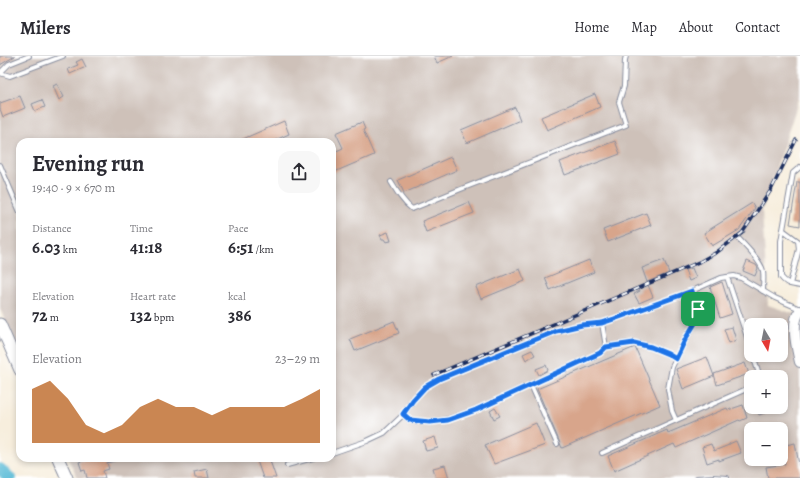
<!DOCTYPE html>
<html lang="en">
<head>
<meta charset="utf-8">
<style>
  :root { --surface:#fff; --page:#f7f7f7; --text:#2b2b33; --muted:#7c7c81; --line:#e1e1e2; --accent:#b45309 }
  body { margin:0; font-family:Alegreya,serif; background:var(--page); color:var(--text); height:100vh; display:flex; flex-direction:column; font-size:15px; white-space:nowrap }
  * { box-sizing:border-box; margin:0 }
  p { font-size:13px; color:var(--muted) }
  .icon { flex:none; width:22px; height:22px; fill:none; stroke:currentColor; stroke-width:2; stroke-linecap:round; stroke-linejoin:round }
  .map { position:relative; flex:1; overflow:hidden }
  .side { position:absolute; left:16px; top:82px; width:320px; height:324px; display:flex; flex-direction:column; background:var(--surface); border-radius:12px; box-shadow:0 2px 6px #0003 }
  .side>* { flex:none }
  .needle { width:26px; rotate:170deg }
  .fabs { position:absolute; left:744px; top:262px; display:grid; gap:8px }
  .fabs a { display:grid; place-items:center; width:44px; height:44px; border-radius:8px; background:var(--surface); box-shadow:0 2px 6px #0003; font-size:20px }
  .pin { position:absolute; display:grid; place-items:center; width:34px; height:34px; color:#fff; margin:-17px; border-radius:8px; box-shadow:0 2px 6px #0006 }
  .round { display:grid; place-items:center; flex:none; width:42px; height:42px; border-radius:12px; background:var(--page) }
  .headline { display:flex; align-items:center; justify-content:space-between; height:68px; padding:0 16px }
  h1 { font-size:22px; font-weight:700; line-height:30px }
  .metrics { display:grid; grid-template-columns:repeat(3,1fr); gap:6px; height:68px; padding:4px 16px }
  .metrics div { display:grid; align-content:center }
  .metrics b { font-size:17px; font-weight:700 }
  .metrics small { font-size:11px; font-weight:400 }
  .metrics p { font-size:11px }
  .chart { height:112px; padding:8px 16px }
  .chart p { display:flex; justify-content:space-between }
  .chart svg { width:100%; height:72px; margin-top:4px; fill:var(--accent); opacity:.7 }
  header { display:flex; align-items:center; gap:24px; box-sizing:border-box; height:56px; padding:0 20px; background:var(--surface); border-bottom:1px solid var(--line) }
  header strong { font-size:19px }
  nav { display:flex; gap:22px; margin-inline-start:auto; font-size:14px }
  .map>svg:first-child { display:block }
  .industrial { fill:#cec1b9; fill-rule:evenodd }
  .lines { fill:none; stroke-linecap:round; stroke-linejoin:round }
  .river { stroke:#57bad5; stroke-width:12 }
  .building { fill:#d8a58b }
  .service-casing { stroke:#898e9e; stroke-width:6 }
  .tertiary-casing { stroke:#898e9e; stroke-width:12 }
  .secondary-casing { stroke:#898e9e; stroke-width:13 }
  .service { stroke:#fff; stroke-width:4 }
  .tertiary { stroke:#fff; stroke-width:10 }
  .secondary { stroke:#fff; stroke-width:11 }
  .rail-casing { stroke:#1b2f5e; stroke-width:3.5 }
  .rail { stroke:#fff; stroke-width:2; stroke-dasharray:6; stroke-linecap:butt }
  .route-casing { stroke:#fff; stroke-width:8 }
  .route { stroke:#1a73e8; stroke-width:5 }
</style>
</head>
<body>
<header>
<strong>Milers</strong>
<nav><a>Home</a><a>Map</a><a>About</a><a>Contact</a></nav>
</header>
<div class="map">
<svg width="800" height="422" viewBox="0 0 800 422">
  <rect width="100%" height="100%" fill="#fff"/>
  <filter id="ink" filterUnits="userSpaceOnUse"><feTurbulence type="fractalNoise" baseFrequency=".025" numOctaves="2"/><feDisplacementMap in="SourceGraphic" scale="8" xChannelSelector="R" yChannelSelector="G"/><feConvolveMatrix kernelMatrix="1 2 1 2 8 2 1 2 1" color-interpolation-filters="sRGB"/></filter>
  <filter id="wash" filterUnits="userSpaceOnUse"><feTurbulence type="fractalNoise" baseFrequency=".012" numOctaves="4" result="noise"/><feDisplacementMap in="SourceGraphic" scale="16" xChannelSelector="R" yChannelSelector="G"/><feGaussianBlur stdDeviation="0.9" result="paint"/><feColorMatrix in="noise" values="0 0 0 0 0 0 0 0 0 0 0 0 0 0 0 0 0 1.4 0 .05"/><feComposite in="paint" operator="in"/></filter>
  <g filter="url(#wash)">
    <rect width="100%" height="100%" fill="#f7eedd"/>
    <path class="industrial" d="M0 0H800V40L762 155 768 249 800 260V422H77L68 402H332V86H20V297L0 253ZM751 269H781V299H751ZM751 321H781V351H751ZM751 373H781V403H751Z"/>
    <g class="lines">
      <polyline class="river" points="0,413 10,422"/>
    </g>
    <g id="blocks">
      <g class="building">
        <polygon points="0,0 15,0 0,9"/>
        <polygon points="434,0 453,0 437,7"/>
        <polygon points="82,3 86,11 70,18 68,13 78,9 76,6"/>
        <polygon points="57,28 64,41 59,44 53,30"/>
        <polygon points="595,38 600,51 547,74 541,61"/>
        <polygon points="20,40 25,52 3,61 0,53 0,47"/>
        <polygon points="42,44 45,51 35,55 32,48"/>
        <polygon points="515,51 520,64 467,87 461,74"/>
        <polygon points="284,65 289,78 271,86 236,86"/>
        <polygon points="362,66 365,73 363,74 374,99 332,117 332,97 343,92 336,77"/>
        <polygon points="615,85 620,98 565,119 560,106"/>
        <polygon points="451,101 457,114 404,137 398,124"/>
        <polygon points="797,126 800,126 800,170 790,168"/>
        <polygon points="469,146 474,157 426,176 422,165"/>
        <polygon points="752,147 755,152 739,174 712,190 704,177"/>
        <polygon points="646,157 651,169 608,186 603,174"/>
        <polygon points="388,176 391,185 386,186 384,183 382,183 380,179"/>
        <polygon points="589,204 594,216 550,234 545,222"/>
        <polygon points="664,204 669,217 647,226 642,212"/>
        <polygon points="747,205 756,209 758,212 755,220 743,215"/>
        <polygon points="692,212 696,222 689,225 685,214"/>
        <polygon points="520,213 525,225 481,243 476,231"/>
        <polygon points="722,226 732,258 720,262 710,231"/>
        <polygon points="648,229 653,241 639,247 634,238 640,235 639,233"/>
        <polygon points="394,265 399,277 355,295 350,283"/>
        <polygon points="732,271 736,284 729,287 724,273"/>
        <polygon points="635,291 660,349 562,392 537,333"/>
        <polygon points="532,294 535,299 526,304 523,298"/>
        <polygon points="707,301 714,320 683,333 676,313"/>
        <polygon points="745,307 749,318 717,329 714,318"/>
        <polygon points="546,309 548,314 539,319 536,313"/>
        <polygon points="743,349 747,362 740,365 739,364 676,392 674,388 614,415 608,400 667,374 668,377 727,352 728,354"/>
        <polygon points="756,351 779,351 779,352 759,359"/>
        <polygon points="495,352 500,360 494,363 490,355"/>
        <polygon points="536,367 545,389 494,408 485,389"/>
        <polygon points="435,381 438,392 426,395 423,385"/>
        <polygon points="736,385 741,397 719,405 719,403 707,407 702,391 711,388 714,395 729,389 729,388"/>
        <polygon points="795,387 800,414 800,422 768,422 766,411 785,408 781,390"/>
        <polygon points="92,402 118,402 118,404 107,407 109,413 103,415 105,422 87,422 85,414 82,415 79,406"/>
        <polygon points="256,402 269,402 276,422 263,422"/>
        <polygon points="445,409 449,422 436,422 433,412"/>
        <polygon points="207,413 209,422 195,422 194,416"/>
      </g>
    </g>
  </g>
  <g filter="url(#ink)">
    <use href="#blocks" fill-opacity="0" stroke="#898e9e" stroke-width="1"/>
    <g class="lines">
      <g class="service-casing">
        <g id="service">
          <polyline points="0,17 10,20 63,0"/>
          <polyline points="0,17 9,8 29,0"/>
          <polyline points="0,109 20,156"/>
          <path d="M800 111 793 117 781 185V221C786 228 793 229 800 230"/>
          <path d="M391 126C397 136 403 146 412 153L461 133 626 69 619 46 624 30 625 4 626 0"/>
          <polyline points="783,174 798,185 799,193 790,228"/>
          <path d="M739 183C746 191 761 205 763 215 764 221 763 229 763 235"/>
          <polyline points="727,221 751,293"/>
          <path d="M606 291C614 290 627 286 634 287 648 288 664 296 676 303"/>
          <polyline points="753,299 760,321"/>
          <polyline points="531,329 557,388"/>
          <polyline points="403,359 410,364 430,366 448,363 475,354 600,297 606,291 602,267"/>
          <polyline points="676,364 672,355 668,333 672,311 686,283 697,264 698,253 692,235"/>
          <polyline points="332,397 367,385 384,377 403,359 413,344 425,331 439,323 556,275 582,269 602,267 614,263 692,235 721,222 727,221 734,220 741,222 775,242 800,253"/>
          <polyline points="602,397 751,331"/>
          <polyline points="287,409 313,402"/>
          <polyline points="697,422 713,421 727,422"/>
        </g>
      </g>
      <g class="tertiary-casing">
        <path id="tertiary" d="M800 255C790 267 797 292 800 306"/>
      </g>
      <g class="secondary-casing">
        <g id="secondary">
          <polyline points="0,268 20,314"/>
          <polyline points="58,402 67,422"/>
        </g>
      </g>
      <use href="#service" class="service"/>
      <use href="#tertiary" class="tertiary"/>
      <use href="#secondary" class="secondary"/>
      <g class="rail-casing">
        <polyline id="rail" points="434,319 678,215 701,205 717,196 742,177 751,164 771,134 796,84"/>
      </g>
      <use href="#rail" class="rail"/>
    </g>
  </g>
  <g class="lines" filter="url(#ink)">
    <g class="route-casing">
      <polygon id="route" points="692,235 698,253 697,264 686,282 676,303 668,298 651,291 634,287 606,291 600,297 476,354 448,364 430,366 410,364 403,358 413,344 425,331 439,323 556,275 582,269 602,267 614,263"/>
    </g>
    <use href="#route" class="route"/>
  </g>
</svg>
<div class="fabs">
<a><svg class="needle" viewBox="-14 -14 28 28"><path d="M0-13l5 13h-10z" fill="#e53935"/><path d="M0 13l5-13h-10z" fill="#7c7c81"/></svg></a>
<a>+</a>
<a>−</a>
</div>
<div class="pin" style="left:698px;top:253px;background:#1e9e55"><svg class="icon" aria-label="arrive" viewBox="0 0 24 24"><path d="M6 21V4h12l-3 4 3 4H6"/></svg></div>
<section class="side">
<div class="headline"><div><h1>Evening run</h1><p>19:40 · 9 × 670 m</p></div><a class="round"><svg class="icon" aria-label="share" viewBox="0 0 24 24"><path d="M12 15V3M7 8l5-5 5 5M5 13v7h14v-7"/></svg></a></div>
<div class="metrics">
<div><p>Distance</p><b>6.03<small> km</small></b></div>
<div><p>Time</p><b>41:18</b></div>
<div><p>Pace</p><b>6:51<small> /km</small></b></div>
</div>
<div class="metrics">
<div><p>Elevation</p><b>72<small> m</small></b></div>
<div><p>Heart rate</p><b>132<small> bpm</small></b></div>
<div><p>kcal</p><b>386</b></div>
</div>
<div class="chart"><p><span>Elevation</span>23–29 m</p>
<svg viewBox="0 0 160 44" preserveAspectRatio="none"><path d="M0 44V11L10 6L20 17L30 33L40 38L50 33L60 22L70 17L80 22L90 22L100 27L110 22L120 22L130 22L140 22L150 17L160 11V44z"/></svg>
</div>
</section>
</div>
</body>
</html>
